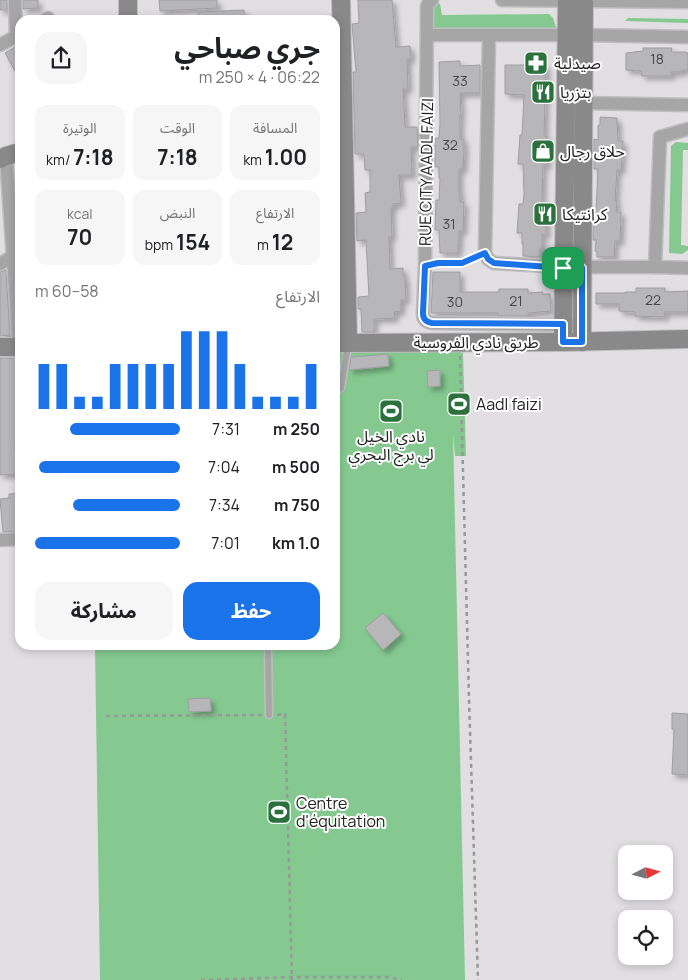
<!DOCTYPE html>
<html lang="ar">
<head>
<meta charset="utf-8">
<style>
  :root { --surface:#fff; --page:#f6f6f6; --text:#202124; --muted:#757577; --accent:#1a73e8 }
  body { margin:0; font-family:Manrope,"Noto Sans Arabic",sans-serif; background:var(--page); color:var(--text); direction:rtl; height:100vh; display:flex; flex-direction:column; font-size:19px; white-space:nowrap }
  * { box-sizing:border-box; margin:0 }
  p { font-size:16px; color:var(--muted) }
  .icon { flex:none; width:28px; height:28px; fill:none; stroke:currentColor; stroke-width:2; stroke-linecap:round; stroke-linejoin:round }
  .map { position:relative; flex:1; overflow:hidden; direction:ltr }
  .details { position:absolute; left:15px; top:15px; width:325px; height:635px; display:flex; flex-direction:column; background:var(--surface); border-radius:15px; box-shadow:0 2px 8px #0003; direction:rtl }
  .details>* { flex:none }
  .needle { width:32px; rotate:84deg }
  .buttons { position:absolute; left:618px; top:845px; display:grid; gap:10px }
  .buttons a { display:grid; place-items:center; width:55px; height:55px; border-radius:10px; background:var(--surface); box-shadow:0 2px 8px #0003; font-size:25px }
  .pin { position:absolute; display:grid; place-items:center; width:42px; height:42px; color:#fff; margin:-21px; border-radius:10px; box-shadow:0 2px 8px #0006 }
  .round { display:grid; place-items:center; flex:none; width:52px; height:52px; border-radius:15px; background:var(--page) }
  .headline { display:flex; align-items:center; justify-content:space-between; height:85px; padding:0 20px }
  h1 { font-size:28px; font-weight:700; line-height:38px }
  .figures { display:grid; grid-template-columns:repeat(3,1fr); gap:8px; height:85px; padding:5px 20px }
  .figures div { display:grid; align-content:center; border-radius:12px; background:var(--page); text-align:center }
  .figures b { font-size:21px; font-weight:700 }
  .figures small { font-size:14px; font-weight:400 }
  .figures p { font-size:14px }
  .chart { height:140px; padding:10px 20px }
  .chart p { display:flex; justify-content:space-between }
  .chart svg { width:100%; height:90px; margin-top:5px; stroke:var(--accent); stroke-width:6 }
  .cta { display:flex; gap:10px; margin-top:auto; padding:10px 20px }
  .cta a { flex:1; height:58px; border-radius:15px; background:var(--accent); color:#fff; font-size:20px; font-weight:700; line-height:58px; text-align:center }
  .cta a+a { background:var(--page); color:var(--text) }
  ul { padding:0 20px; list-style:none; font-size:16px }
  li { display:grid; grid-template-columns:80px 60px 1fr; align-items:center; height:38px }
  li i { height:12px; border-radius:6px; background:var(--accent) }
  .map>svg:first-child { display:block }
  .green { fill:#85c991 }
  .building { fill:#b7b6b8; stroke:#a09ea1; filter:url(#shadow) }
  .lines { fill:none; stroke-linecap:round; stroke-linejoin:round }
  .lane-casing { stroke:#bfbdc0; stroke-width:9 }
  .street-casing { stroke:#bfbdc0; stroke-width:15 }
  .secondary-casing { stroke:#bfbdc0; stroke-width:20 }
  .path { stroke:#989799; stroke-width:2.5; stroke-dasharray:4 4; stroke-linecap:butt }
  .lane { stroke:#a5a6a5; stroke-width:6 }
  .street { stroke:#a5a6a5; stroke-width:12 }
  .secondary { stroke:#888988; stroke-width:18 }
  .route-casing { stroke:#fff; stroke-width:10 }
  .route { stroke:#1a73e8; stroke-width:6 }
  .labels { text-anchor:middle; stroke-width:4; stroke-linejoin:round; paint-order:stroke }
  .number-label { font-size:14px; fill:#474748 }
  .poi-label { font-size:16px; fill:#222223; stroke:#fff; text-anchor:start }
  .street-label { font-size:16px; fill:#222223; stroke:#fff }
</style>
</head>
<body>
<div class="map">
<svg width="688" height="980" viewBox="0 0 688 980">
  <defs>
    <filter id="shadow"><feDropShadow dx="4" dy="4" stdDeviation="2.5" flood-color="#0004"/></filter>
  </defs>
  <rect width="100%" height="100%" fill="#e1dfe2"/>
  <g class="green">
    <polygon points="437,2 440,4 442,15 549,14 553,18 556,27 554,30 435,31 432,20 434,3"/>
    <polygon points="628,18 688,19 688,23 625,21"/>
    <polygon points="676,142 688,143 688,150 683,150 681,245 688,246 688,250 682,254 669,253 671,146"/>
    <polygon points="335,348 452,348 463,353 466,456 455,456 453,432 465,980 100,980 95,645 335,645"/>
  </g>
  <g class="building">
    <rect x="0" y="0" width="7" height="10"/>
    <polygon points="23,0 38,0 38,8 23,9"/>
    <polygon points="159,0 217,0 217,8 160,11"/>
    <polygon points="358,0 392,0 396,47 410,46 411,59 407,59 408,89 403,89 405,127 417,127 418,147 411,147 412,175 399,175 401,203 393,204 393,208 391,208 392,237 389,237 390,269 403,268 403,276 405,276 406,300 401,300 401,311 394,312 395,318 374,319 374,332 362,332 361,309 358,309 358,297 369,296 366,240 357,241 356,213 366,212 365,193 370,192 370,170 365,170 364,154 355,154 353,72 356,72 352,24 359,23"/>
    <polygon points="244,10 245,20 198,20 198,12"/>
    <polygon points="20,44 20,80 5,53"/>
    <polygon points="643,48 672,48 671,52 686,52 686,53 688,53 688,70 682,70 682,72 671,72 671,76 642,76 641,71 626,70 626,53 643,51"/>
    <polygon points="460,61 460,66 480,65 480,93 460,93 461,115 460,115 460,139 464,139 464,152 463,169 459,169 459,191 460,191 460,202 464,202 463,231 459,231 459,245 458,245 458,253 440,253 439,230 435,230 436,200 439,200 440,178 439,178 439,167 435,167 435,138 439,138 440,124 439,62"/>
    <polygon points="524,64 546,65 544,136 547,136 547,165 543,165 542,194 542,205 546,206 546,235 542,234 542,249 540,249 540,257 523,256 523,244 522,244 522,233 517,233 519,204 523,204 524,194 523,164 518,164 520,135 522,135 524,95 505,94 505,65 524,65"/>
    <polygon points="600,117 617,118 618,141 623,141 621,170 617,170 615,201 617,201 616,212 621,212 620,241 615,241 614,257 597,257 597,251 595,251 596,240 593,240 593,211 596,211 598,169 594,169 594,139 598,140 598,125 600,125"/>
    <polygon points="6,270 10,335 0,336 0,272"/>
    <polygon points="433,272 460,272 460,292 499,292 499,289 528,289 528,293 543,292 542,294 550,294 551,311 528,313 528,316 499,316 498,313 431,313"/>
    <polygon points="636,288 665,288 665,292 688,291 688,312 664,312 665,317 635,316 635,312 619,311 619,304 596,304 596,293 625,293 625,292 636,292"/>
    <polygon points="388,354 389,366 349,370 351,357"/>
    <polygon points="0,358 20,358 20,422 18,423 20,446 15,447 17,474 0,475"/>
    <polygon points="440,370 440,386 428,387 427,371"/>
    <polygon points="20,493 20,531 3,532 0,499 9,498 9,494"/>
    <polygon points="383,613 401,634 383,650 365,628"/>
    <polygon points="210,698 211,711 189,712 188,699"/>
    <polygon points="672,713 688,714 688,775 672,774 674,729 672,729"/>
  </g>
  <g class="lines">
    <g class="lane-casing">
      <g id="lane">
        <polyline points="335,393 341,388 348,345"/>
        <polyline points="268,645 269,715"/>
      </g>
    </g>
    <g class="street-casing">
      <g id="street">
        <polyline points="15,0 16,36"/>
        <path d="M432 0 429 2 427 6 425 266 423 313C423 319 426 322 432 323L572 325"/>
        <polyline points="502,0 688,2"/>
        <polyline points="44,20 48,18"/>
        <polyline points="427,35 584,35 688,37"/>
        <polyline points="489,35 485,253 488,259 494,263 563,267 655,267 688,268"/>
        <polyline points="0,45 20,34"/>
        <polyline points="584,103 688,105"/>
        <polyline points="6,156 19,347"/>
        <polyline points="0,264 13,256"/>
        <polyline points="655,267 660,137 688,129"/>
        <polyline points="0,540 20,539"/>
      </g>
    </g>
    <g class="secondary-casing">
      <g id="secondary">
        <polyline points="128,0 128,20"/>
        <polyline points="341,0 348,343"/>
        <polyline points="0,159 6,156 20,152"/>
        <polyline points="563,342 567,0"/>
        <polyline points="582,342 584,0"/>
        <polyline points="335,343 563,342 688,339"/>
        <polyline points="0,347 20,347"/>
      </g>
    </g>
    <g class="path">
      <polyline points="436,264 463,263 474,258"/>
      <polyline points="460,356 469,699 478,980"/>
      <polyline points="277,715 285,714 292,980"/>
      <polyline points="106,716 262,715"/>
      <polyline points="201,980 292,977 389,977 402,980"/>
    </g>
    <use href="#lane" class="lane"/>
    <use href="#street" class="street"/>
    <use href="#secondary" class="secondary"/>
  </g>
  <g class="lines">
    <g class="route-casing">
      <path id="route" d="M485 253 488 259 494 263 563 268H582V342H563V324L432 323C426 322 423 319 423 313L425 266 438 263H462Z"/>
    </g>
    <use href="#route" class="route"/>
  </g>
  <defs>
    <g id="pharmacy-square" transform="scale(1.25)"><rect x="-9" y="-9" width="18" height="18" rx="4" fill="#2b713d" stroke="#fff"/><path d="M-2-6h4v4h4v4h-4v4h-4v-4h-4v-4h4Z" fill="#fff"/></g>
    <g id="restaurant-square" transform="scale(1.25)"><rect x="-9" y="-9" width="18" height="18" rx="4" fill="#2b713d" stroke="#fff"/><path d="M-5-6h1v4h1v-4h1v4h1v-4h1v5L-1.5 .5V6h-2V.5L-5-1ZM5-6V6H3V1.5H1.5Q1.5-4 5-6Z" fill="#fff"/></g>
    <g id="shop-square" transform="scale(1.25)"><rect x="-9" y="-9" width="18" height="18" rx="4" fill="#2b713d" stroke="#fff"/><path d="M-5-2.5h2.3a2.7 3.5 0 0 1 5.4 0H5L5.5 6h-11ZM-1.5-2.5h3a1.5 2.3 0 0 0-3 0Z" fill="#fff"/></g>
    <g id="stadium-square" transform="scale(1.25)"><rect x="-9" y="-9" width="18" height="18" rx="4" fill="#2b713d" stroke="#fff"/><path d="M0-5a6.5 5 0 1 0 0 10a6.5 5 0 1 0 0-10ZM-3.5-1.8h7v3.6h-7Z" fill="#fff"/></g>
  </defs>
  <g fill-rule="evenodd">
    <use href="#pharmacy-square" x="536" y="63"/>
    <use href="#restaurant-square" x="543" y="92"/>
    <use href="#shop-square" x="543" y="151"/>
    <use href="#restaurant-square" x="545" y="214"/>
    <use href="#stadium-square" x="459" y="404"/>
    <use href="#stadium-square" x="391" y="411"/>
    <use href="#stadium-square" x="279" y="812"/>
  </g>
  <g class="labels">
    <g class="number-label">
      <text x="657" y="64">18</text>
      <text x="460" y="86">33</text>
      <text x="450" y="150">32</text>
      <text x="449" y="229">31</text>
      <text x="653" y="305">22</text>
      <text x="516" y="306">21</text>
      <text x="455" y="307">30</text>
    </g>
    <g class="poi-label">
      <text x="554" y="69">صيدلية</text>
      <text x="560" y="98">بتزريا</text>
      <text x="560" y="157">حلاق رجال</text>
      <text x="562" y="220">كرانتيكا</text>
      <text x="476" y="410">Aadl faizi</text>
      <text x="391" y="442" text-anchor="middle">نادي الخيل<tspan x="391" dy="18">لي برج البحري</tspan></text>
      <text x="296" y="809">Centre<tspan x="296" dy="18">d'équitation</tspan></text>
    </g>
    <g class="street-label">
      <text transform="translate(426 172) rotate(-89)" y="6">RUE CITY AADL FAIZI</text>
      <text x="476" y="348">طريق نادي الفروسية</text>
    </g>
  </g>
</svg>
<div class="buttons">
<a><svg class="needle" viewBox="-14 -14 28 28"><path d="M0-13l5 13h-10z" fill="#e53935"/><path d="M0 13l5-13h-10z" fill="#757577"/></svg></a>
<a><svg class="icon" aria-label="locate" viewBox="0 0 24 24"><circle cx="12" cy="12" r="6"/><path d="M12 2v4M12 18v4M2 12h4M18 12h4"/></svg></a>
</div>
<div class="pin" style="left:563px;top:268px;background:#1e9e55"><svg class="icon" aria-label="arrive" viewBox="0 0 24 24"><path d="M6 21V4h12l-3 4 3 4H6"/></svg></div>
<section class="details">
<div class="headline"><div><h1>جري صباحي</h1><p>06:22 · 4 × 250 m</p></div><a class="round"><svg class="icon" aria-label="share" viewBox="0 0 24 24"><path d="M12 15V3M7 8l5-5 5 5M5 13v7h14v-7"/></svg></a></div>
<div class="figures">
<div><p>المسافة</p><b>1.00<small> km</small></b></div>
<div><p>الوقت</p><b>7:18</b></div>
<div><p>الوتيرة</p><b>7:18<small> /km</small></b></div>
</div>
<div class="figures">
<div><p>الارتفاع</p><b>12<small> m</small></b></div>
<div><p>النبض</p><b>154<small> bpm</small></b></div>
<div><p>kcal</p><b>70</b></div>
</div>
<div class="chart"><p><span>الارتفاع</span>58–60 m</p>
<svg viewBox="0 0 160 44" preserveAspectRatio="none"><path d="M5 44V22M15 44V22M25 44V38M35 44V38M45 44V22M55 44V22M65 44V22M75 44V22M85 44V6M95 44V6M105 44V6M115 44V22M125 44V38M135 44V38M145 44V38M155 44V22"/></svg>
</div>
<ul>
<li><b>250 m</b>7:31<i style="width:76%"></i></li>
<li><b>500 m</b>7:04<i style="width:97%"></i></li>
<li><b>750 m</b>7:34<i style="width:74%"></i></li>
<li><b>1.0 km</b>7:01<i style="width:100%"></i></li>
</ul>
<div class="cta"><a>حفظ</a><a>مشاركة</a></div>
</section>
</div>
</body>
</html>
